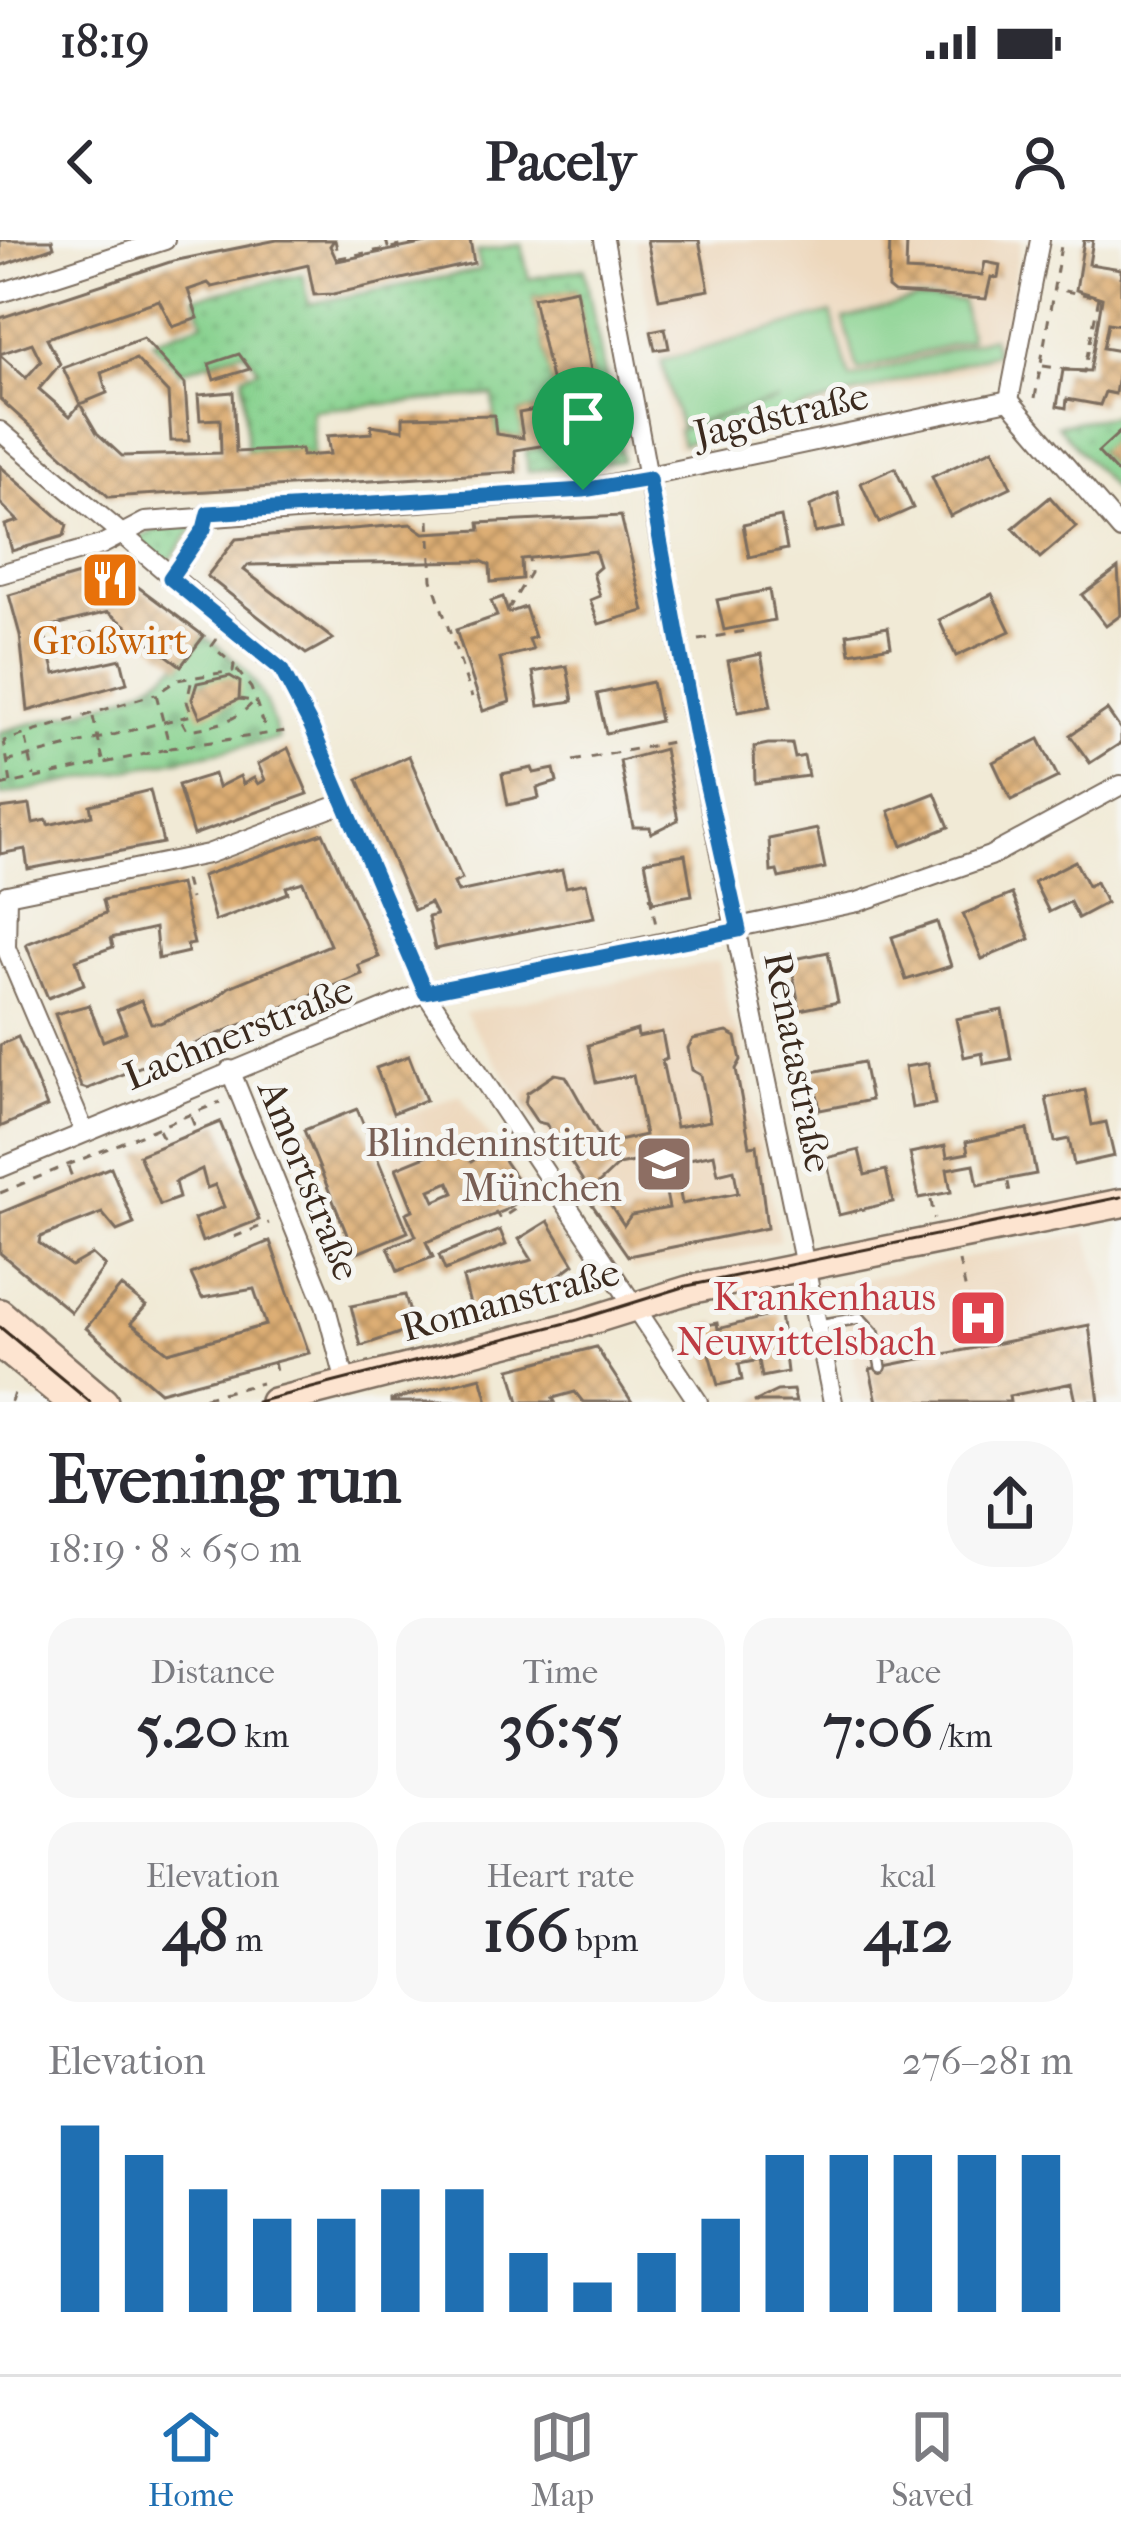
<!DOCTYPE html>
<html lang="en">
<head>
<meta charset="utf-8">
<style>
  :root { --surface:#fff; --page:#f7f7f7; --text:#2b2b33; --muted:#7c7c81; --line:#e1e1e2; --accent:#1f6fb2 }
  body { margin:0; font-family:"IM FELL French Canon",serif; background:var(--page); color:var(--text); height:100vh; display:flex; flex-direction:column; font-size:45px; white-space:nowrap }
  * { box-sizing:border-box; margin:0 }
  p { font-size:39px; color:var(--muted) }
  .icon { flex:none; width:66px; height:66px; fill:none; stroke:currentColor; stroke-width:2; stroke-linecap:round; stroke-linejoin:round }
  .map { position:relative; height:1162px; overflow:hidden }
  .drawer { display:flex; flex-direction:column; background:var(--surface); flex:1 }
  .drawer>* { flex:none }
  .pin { position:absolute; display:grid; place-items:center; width:102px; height:102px; color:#fff; margin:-123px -51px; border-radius:50% 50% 50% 0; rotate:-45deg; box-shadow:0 0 12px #0007 }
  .pin .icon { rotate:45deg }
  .round { display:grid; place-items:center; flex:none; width:126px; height:126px; border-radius:48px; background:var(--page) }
  .overview { display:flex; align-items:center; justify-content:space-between; height:204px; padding:0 48px }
  h1 { font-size:66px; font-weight:800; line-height:90px }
  .figures { display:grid; grid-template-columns:repeat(3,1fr); gap:18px; height:204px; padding:12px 48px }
  .figures div { display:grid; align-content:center; border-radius:30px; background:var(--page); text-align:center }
  .figures b { font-size:60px; font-weight:800 }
  .figures small { font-size:33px; font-weight:400 }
  .figures p { font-size:33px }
  .chart { height:336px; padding:24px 48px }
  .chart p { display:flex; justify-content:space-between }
  .chart svg { width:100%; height:216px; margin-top:12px; stroke:var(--accent); stroke-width:6 }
  .status { display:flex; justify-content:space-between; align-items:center; height:84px; padding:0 60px; background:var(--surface); direction:ltr }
  .status svg { height:33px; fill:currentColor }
  header { display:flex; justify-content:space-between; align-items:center; height:156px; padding:0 48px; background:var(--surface); font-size:54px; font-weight:800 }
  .menu { display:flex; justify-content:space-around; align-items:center; height:168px; border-top:3px solid var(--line); background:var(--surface); font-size:33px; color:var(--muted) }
  .menu a { display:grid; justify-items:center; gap:6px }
  .menu .current { color:var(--accent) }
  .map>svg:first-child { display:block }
  .built { fill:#edd7bb }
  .green { fill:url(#green-dots); stroke:#627e56; stroke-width:3 }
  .cemetery { fill:url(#cemetery-stones); stroke:#627e56; stroke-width:3 }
  .pitch { fill:#88d28f; stroke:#627e56; stroke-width:3 }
  .building { fill:url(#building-cross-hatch); fill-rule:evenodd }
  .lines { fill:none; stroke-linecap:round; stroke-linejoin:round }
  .lane-casing { stroke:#7b6d5e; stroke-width:14 }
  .street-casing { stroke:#7b6d5e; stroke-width:22 }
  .secondary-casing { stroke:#7b6d5e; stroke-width:32 }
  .path { stroke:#7b6d5e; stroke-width:3; stroke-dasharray:9 9; stroke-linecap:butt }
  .lane { stroke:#fff; stroke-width:9 }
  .street { stroke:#fff; stroke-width:18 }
  .secondary { stroke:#fde4d0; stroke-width:27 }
  .tram { stroke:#3b2a1e; stroke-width:3 }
  .route-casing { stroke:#fff; stroke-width:24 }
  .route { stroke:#1f6fb2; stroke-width:15 }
  .labels { text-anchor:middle; stroke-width:10; stroke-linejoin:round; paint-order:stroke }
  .street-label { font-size:39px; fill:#3b2a1e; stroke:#f6f6f2 }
  .food-label { font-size:39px; fill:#c56008; stroke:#f6f6f2 }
  .education-label { font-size:39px; fill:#785e54; stroke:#f6f6f2; text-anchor:end }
  .health-label { font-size:39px; fill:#be3a42; stroke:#f6f6f2; text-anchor:end }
</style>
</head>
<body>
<div class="status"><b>18:19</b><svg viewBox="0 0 49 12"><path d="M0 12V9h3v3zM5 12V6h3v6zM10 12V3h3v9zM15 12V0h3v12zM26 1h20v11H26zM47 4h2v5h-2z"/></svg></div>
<header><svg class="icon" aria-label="back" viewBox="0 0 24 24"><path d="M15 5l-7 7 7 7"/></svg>Pacely<svg class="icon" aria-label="person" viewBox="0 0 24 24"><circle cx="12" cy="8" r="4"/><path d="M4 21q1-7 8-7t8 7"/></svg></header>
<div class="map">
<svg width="1121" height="1162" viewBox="0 0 1121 1162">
  <defs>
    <pattern id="green-dots" width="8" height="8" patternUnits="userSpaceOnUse" patternTransform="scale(3)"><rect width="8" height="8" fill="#88d28f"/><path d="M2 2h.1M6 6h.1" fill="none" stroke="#76b47b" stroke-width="1.8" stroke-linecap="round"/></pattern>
    <pattern id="cemetery-stones" width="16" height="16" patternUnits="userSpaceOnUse" patternTransform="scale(3)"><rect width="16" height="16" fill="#88d28f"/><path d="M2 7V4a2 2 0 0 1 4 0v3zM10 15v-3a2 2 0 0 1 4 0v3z" fill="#76b47b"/></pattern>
    <pattern id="building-cross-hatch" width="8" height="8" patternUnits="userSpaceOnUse" patternTransform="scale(3)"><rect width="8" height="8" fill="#ddae74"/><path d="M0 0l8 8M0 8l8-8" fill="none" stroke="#b48e5f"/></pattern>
  </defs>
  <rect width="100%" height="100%" fill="#f6f6f2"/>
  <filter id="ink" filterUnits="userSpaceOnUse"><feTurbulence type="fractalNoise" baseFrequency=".00833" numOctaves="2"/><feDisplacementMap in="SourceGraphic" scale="24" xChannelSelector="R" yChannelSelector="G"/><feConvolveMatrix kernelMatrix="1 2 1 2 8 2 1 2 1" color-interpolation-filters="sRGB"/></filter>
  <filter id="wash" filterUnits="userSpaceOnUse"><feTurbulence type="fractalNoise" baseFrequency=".004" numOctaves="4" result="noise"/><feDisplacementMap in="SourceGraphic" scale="48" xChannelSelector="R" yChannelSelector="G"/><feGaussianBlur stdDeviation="2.7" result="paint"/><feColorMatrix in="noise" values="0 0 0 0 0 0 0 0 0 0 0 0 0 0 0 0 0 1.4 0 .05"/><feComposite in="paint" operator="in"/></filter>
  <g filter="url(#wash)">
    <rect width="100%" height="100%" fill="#f1ead6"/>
    <g class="built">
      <polygon points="635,0 1021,0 998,122 676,209"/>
      <polygon points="719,721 730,779 740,795 780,1001 632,1030 464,773"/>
      <polygon points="460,854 528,955 476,930 409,958 379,886"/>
      <polygon points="1087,992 1121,1112 1121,1162 862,1162 837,1045"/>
    </g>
    <g class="green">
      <polygon points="521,4 529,39 584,28 622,220 528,231 526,211 603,195 576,49 533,58 557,166 519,173 523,198 496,194 493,155 312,170 313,216 302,216 301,209 247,211 243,135 259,129 244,110 180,132 152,101 203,82 195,57 303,34 309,64 480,30 477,12"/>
      <polygon points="1121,174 1121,191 1099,212 1121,237 1116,252 1057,185"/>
      <polygon points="199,280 165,327 134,301 163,286"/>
    </g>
    <path class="cemetery" d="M204 396C251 430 262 444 278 499L0 556V492C77 470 153 463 204 396Z"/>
    <g class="pitch">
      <polygon points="916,59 962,61 970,99 858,131 844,79"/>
      <polygon points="831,73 850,139 992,97 996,113 682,204 678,190 778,160 680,186 661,121"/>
    </g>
    <g id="blocks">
      <g class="building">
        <polygon points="0,0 52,0 54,7 0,26"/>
        <polygon points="277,0 334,0 330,6 337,21 441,0 470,0 474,23 333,54 314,55 308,25 212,47 208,43 188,50 198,78 173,87 159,60 47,98 60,124 39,149 70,176 80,164 63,128 143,98 185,144 189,201 171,201 168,153 136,119 101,133 107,153 80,164 97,193 122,216 221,213 220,179 200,180 198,155 233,152 236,212 301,209 302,216 330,214 327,196 372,193 371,185 403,190 403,177 494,175 496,194 523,198 519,173 557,166 533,58 576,49 603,196 515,210 516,232 109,257 0,159 0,115 26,138 41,121 32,103 0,114 0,78 173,21"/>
        <polygon points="647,0 699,0 709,50 659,59"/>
        <polygon points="890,0 907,0 906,31 982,35 985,22 1000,25 998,38 991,37 986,59 894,53 888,48"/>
        <polygon points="1084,0 1093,0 1089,24 1121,29 1121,85 1108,83 1103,108 1121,111 1121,118 1115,154 1105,152 1100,165 1067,159 1066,168 1057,166 1063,130 1090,131 1102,58 1076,50"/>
        <polygon points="665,88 669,108 655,110 651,91"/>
        <polygon points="239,114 250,129 214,140 209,124"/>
        <polygon points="1121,191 1121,237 1098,212"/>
        <polygon points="993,209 1011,247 950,276 932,237"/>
        <polygon points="0,226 67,285 64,296 12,311 5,285 18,281 0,263"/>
        <polygon points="895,228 913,268 879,283 861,243"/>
        <polygon points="838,253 844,287 815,293 810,266"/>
        <polygon points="1050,257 1076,287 1040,318 1013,288"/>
        <polygon points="621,276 644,371 599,384 590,360 600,356 593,333 600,327 595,311 521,319 522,339 491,342 490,325 481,321 248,325 244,330 333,399 306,414 207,336 236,299 411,284 424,293 480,290 479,283"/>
        <polygon points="781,277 787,309 749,317 743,285"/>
        <polygon points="110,326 204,396 181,426 108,372 43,388 55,434 121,419 127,443 28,471 20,395 9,355"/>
        <polygon points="1118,328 1121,375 1106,386 1082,355"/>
        <polygon points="769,350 774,380 724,390 717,360"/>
        <polygon points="992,354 1010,391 956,416 939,380"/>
        <polygon points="503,357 508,373 525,367 535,397 529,399 533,410 500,418 510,462 483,471 456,390 497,376 491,361"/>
        <polygon points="888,387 891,406 850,413 847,394"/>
        <polygon points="92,392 96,403 58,414 56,403"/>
        <polygon points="761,414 771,466 738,472 728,421"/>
        <polygon points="567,426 573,461 539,466 533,432"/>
        <polygon points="230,436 240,442 239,459 200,477 192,459 197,443"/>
        <polygon points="652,442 660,481 606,493 597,454"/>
        <polygon points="1107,470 1121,490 1121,503 1090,523 1070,495"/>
        <polygon points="1039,499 1058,537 1011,560 993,522"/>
        <polygon points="768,504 792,504 795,518 804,516 808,536 755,543 754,507"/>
        <polygon points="288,508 308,554 193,595 178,545 214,534 218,547 240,536 243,544 254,538 258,544 265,540 258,524"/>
        <polygon points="664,509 678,580 651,593 650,587 633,587 620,521"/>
        <polygon points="409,516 462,639 454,643 458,652 562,630 566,647 586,643 594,677 435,709 428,677 436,675 430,663 414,670 358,539"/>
        <polygon points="532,528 534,533 554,529 557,542 537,548 539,558 508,565 502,534"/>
        <polygon points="150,550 163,603 28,629 25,609 0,614 0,569 30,565 33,583 47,580 48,585 92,575 90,565"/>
        <polygon points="935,553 949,587 902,606 889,571"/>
        <polygon points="817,589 825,628 779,638 777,631 771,632 769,599"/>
        <polygon points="323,593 379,717 358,725 362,734 87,849 81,847 55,774 89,765 103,801 126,792 117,770 141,760 151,783 160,783 214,760 229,747 330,705 303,642 286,647 288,653 215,681 202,636"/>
        <polygon points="685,614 692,655 653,662 645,621"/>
        <polygon points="1075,621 1088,646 1096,642 1106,663 1078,678 1070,662 1049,672 1034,642"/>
        <polygon points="180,644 194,704 187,705 188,712 158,719 155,688 111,698 113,707 76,720 84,744 48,758 26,704 106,673 103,660"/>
        <polygon points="1012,654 1030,699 982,719 963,674"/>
        <polygon points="937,682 951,726 906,740 892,697"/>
        <polygon points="828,712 838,762 800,770 790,720"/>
        <polygon points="1002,770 1011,819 984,824 982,813 964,817 956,779"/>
        <path d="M637 790 638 797 662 792 667 819 662 821 676 887 710 881 701 835 692 830 688 808 693 799 727 792 736 797 741 820 736 829 750 906 757 905 767 988 628 1016 580 947 585 944 546 884 537 882 525 864 527 853 555 834 566 836 604 904 645 895 633 835 596 843 588 805ZM714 914 718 934 734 930 738 953 682 964 674 922ZM659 917 669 968 631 975 624 985 597 945 618 925Z"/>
        <polygon points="18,797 47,867 0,887 0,805"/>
        <polygon points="409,816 426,860 393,873 376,828"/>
        <polygon points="863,822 871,860 820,870 813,832"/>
        <polygon points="928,823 935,864 912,868 905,827"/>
        <polygon points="1085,850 1092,885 1106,882 1114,916 1074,925 1069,899 1055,902 1046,858"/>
        <polygon points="357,869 408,992 355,1014 304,890"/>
        <polygon points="220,882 259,980 202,1002 194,979 224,967 215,945 207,948 202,929 175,942 179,958 160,965 139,915"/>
        <polygon points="1027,889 1036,934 978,945 974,924 947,929 951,952 919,958 910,913 945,906 947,917 968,913 966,902"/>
        <path d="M460 902 471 922 495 907 528 955 504 971 426 1002 433 1017 398 1031 388 1007 416 996 406 973 413 970 396 928ZM449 942 454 953 435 961 430 950Z"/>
        <polygon points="859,910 865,935 886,930 893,962 839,975 826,918"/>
        <polygon points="111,927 134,984 117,991 102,973 40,997 39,1003 71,1026 92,1014 105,1026 71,1072 0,1013 0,973"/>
        <polygon points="548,981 574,1024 532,1056 472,1072 463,1038 532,1020 519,999"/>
        <polygon points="500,990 506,1005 445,1030 439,1015"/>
        <polygon points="270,1001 309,1113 160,1152 86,1088 121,1046 146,1066 131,1083 168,1112 266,1085 254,1049 202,1058 191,1034"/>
        <polygon points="405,1055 414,1088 361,1106 351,1066"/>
        <polygon points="780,1073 787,1132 762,1137 759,1120 739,1124 742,1140 718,1145 701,1086 717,1083 718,1089"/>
        <polygon points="1089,1085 1099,1162 1076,1162 1072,1143 1009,1156 1010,1162 877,1162 870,1129"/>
        <polygon points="596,1107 632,1162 583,1162 575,1152 553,1158 555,1162 519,1162 510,1129"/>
        <polygon points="481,1137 488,1162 391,1162 391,1160"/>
        <polygon points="793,1150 796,1162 754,1162 777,1151"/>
      </g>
    </g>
  </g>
  <g filter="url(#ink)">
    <use href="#blocks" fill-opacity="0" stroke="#7b6d5e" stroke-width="3"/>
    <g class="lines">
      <g class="lane-casing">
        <polyline id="lane" points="818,1085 860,1078 874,1093 881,1127"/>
      </g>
      <g class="street-casing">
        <g id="street">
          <polyline points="604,0 696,497 833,1162"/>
          <polyline points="0,53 165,0"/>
          <polyline points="1009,160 1121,290"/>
          <polyline points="1009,160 1040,0"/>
          <polyline points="0,191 281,429 311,486 425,752 698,1162"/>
          <polyline points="0,334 101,305 145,282 583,250 1009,160"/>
          <polyline points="170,338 204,289 208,273"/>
          <polyline points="7,655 208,614 344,563"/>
          <polyline points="7,655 6,708 84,891"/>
          <polyline points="230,830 325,1064 346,1143"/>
          <polyline points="0,928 425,752 858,662 990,616 1121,545"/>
        </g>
      </g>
      <g class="secondary-casing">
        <g id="secondary">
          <polyline points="0,1073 104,1162"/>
          <polyline points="0,1104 71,1162"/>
          <polyline points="274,1162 579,1084 688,1050 1121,963"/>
        </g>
      </g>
      <g class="path">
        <polyline points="335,0 339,18 431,0"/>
        <polyline points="386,0 389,11"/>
        <polyline points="1043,126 1084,132 1099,57 1054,49"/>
        <polyline points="1035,158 1062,0"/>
        <polyline points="577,201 580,231"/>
        <polyline points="429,280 432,340 472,457"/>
        <polyline points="508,370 530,333 529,319"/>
        <polyline points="217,399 212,406 234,425 233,431 177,440 156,454 170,508 293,490"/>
        <polyline points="699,400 750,390"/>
        <polyline points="237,430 251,448 266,490"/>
        <polyline points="239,459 253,461"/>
        <polyline points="93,477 103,520"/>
        <path d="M182 481 187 490C213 487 238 481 255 460"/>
        <polyline points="26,499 34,536"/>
        <polyline points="573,521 677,501"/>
        <polyline points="6,522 192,475 187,462 191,443"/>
        <polyline points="11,543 4,501 155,454"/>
        <polyline points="0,546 168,509"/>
        <polyline points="185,640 190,659"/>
        <polyline points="650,656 656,685"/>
        <polyline points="191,877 197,892"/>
        <polyline points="159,890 166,904"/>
        <polyline points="68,927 74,942"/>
        <polyline points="1008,942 1011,958"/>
        <polyline points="0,953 220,862"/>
        <polyline points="931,960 934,979"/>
        <polyline points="495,971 500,979 535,956"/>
        <polyline points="234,997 269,983"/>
        <polyline points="959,1021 979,1107"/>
        <polyline points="509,1062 513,1076"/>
        <polyline points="737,1066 741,1083"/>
        <polyline points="274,1122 277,1137"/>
        <polyline points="11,1162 16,1147"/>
        <polyline points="187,1162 261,1143"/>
      </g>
      <use href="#lane" class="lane"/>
      <use href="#street" class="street"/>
      <use href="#secondary" class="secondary"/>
      <g class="tram">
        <polyline points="0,1087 90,1162"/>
        <polyline points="257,1162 578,1080 687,1046 1121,957"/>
      </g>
    </g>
  </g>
  <g class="lines" filter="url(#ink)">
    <g class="route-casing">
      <polygon id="route" points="649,239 696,497 739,690 425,752 311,486 281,429 170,338 204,289 208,273 583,250"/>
    </g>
    <use href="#route" class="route"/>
  </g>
  <defs>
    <g id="restaurant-square" transform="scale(3)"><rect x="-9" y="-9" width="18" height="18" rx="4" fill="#e8710a" stroke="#f6f6f2"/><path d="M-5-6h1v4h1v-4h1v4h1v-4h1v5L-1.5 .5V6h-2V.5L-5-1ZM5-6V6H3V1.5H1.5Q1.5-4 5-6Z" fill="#fff"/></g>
    <g id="school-square" transform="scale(3)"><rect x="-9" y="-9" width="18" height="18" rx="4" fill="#8d6e63" stroke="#f6f6f2"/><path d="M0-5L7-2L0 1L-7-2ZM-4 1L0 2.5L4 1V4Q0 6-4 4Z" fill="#fff"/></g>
    <g id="hospital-square" transform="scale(3)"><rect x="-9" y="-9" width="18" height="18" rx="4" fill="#e0444e" stroke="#f6f6f2"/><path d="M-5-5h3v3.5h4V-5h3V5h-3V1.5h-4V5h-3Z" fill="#fff"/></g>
  </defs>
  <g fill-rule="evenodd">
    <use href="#restaurant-square" x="110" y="340"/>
    <use href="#school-square" x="664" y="924"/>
    <use href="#hospital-square" x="978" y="1078"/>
  </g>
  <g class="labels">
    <g class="street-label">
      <text transform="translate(781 174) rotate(-13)" y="14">Jagdstraße</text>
      <text transform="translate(238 792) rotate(-22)" y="14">Lachnerstraße</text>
      <text transform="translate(799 822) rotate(79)" y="14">Renatastraße</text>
      <text transform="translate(310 940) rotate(68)" y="14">Amortstraße</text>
      <text transform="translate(510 1059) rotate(-15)" y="14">Romanstraße</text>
    </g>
    <g class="food-label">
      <text x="110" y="414">Großwirt</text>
    </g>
    <g class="education-label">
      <text x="622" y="916">Blindeninstitut<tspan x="622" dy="45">München</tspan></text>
    </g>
    <g class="health-label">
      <text x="936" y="1070">Krankenhaus<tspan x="936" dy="45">Neuwittelsbach</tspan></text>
    </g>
  </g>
</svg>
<div class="pin" style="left:583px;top:250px;background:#1e9e55"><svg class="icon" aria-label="arrive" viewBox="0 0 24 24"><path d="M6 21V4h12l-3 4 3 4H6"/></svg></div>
</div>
<section class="drawer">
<div class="overview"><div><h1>Evening run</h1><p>18:19 · 8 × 650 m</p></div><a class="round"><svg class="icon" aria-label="share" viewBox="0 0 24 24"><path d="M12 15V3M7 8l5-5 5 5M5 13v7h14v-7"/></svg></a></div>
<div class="figures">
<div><p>Distance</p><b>5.20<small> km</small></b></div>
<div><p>Time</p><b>36:55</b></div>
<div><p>Pace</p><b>7:06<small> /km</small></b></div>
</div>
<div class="figures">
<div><p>Elevation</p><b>48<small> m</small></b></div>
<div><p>Heart rate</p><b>166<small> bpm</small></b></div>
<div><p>kcal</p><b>412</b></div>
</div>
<div class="chart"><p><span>Elevation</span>276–281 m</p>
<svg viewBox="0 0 160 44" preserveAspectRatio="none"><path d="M5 44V6M15 44V12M25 44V19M35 44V25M45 44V25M55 44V19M65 44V19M75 44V32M85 44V38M95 44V32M105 44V25M115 44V12M125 44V12M135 44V12M145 44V12M155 44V12"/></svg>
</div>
</section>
<nav class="menu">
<a class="current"><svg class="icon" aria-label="home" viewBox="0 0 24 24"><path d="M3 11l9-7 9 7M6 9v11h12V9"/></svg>Home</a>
<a><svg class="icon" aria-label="map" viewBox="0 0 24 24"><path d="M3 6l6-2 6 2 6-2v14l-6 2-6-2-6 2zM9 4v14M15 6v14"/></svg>Map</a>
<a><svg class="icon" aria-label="saved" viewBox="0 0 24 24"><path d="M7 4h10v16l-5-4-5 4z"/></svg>Saved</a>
</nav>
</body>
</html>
